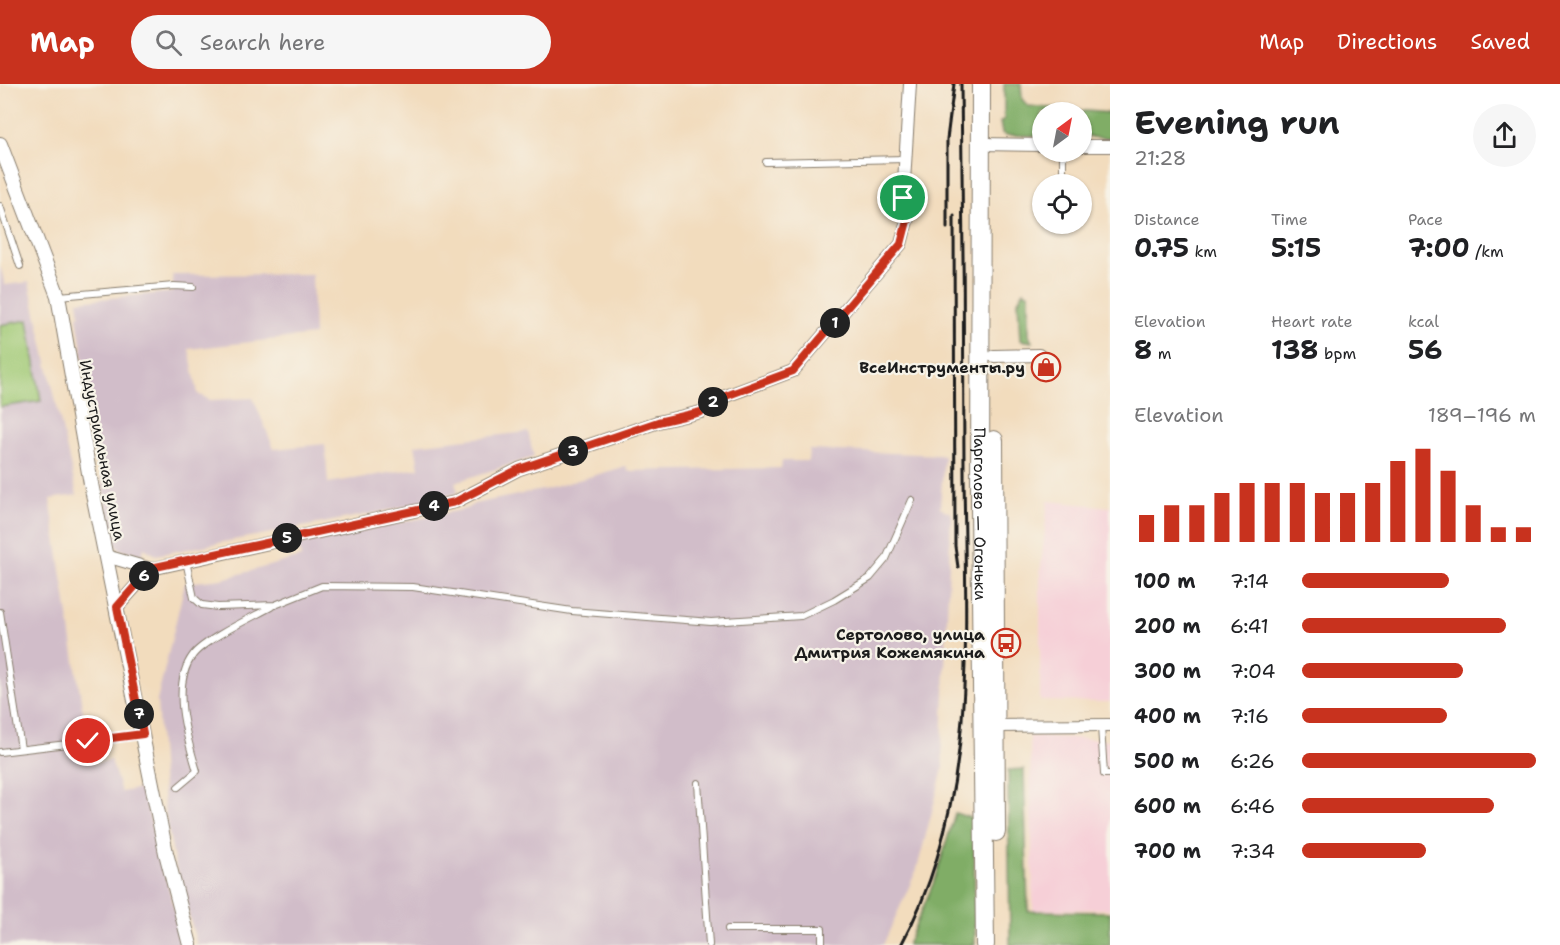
<!DOCTYPE html>
<html lang="en">
<head>
<meta charset="utf-8">
<style>
  :root { --surface:#fff; --page:#f6f6f6; --text:#202124; --muted:#757577; --accent:#c8321e }
  body { margin:0; font-family:"Shantell Sans",sans-serif; background:var(--page); color:var(--text); height:100vh; display:flex; flex-direction:column; font-size:22px; white-space:nowrap }
  * { box-sizing:border-box; margin:0 }
  p { font-size:20px; color:var(--muted) }
  .icon { flex:none; width:33px; height:33px; fill:none; stroke:currentColor; stroke-width:2; stroke-linecap:round; stroke-linejoin:round }
  .map { position:relative; flex:1; overflow:hidden }
  .panel { display:flex; flex-direction:column; background:var(--surface); width:450px }
  .panel>* { flex:none }
  .needle { width:39px; rotate:32deg }
  .fabs { position:absolute; left:1032px; top:18px; display:grid; gap:12px }
  .fabs a { display:grid; place-items:center; width:60px; height:60px; border-radius:50%; background:var(--surface); box-shadow:0 2px 4px #0004; font-size:30px }
  .pin { position:absolute; display:grid; place-items:center; width:51px; height:51px; color:#fff; margin:-26px; border:3px solid #fff; border-radius:50%; box-shadow:0 2px 6px #0007 }
  .km { position:absolute; width:30px; height:30px; margin:-15px; border-radius:50%; background:#222; color:#fff; font-size:16px; line-height:30px; text-align:center }
  .round { display:grid; place-items:center; flex:none; width:63px; height:63px; border-radius:32px; background:var(--page) }
  .headline { display:flex; align-items:center; justify-content:space-between; height:102px; padding:0 24px }
  h1 { font-size:33px; font-weight:700; line-height:45px }
  .figures { display:grid; grid-template-columns:repeat(3,1fr); gap:9px; height:102px; padding:6px 24px }
  .figures div { display:grid; align-content:center }
  .figures b { font-size:26px; font-weight:700 }
  .figures small { font-size:16px; font-weight:400 }
  .figures p { font-size:16px }
  .chart { height:168px; padding:12px 24px }
  .chart p { display:flex; justify-content:space-between }
  .chart svg { width:100%; height:108px; margin-top:6px; stroke:var(--accent); stroke-width:6 }
  ul { padding:0 24px; list-style:none; font-size:20px }
  li { display:grid; grid-template-columns:96px 72px 1fr; align-items:center; height:45px }
  li i { height:15px; border-radius:8px; background:var(--accent) }
  header { display:flex; align-items:center; gap:36px; box-sizing:border-box; height:84px; padding:0 30px; background:var(--accent); color:#fff }
  header strong { font-size:28px }
  nav { display:flex; gap:33px; margin-inline-start:auto; font-size:21px }
  .search { width:420px; height:54px; background:var(--page); display:flex; align-items:center; gap:15px; box-sizing:border-box; padding:0 21px; border-radius:33px; color:var(--muted); font-size:22px }
  main { display:flex; flex:1; min-height:0 }
  .map>svg:first-child { display:block }
  .built { fill:#f6cfd7 }
  .industrial { fill:#d1bdc9 }
  .green { fill:#a0c975; stroke:#5e7248; stroke-width:1.5 }
  .forest { fill:#80ad66; stroke:#4e6441; stroke-width:1.5 }
  .lines { fill:none; stroke-linecap:round; stroke-linejoin:round }
  .service-casing { stroke:#877c6c; stroke-width:8 }
  .minor-casing { stroke:#877c6c; stroke-width:14 }
  .tertiary-casing { stroke:#877c6c; stroke-width:16 }
  .primary-casing { stroke:#877c6c; stroke-width:20 }
  .service { stroke:#fff; stroke-width:6 }
  .minor { stroke:#fff; stroke-width:12 }
  .tertiary { stroke:#fff; stroke-width:14 }
  .primary { stroke:#fff; stroke-width:18 }
  .rail { stroke:#1c1c1c; stroke-width:3 }
  .route-casing { stroke:#fff; stroke-width:12 }
  .route { stroke:#c8321e; stroke-width:8 }
  .labels { text-anchor:middle; stroke-width:4.5; stroke-linejoin:round; paint-order:stroke }
  .poi-label { font-size:16px; font-weight:bold; fill:#1c1c1c; stroke:#f7f3e8; text-anchor:end }
  .street-label { font-size:16px; fill:#1c1c1c; stroke:#f7f3e8 }
</style>
</head>
<body>
<header>
<strong>Map</strong>
<div class="search"><svg class="icon" aria-label="search" viewBox="0 0 24 24"><circle cx="10" cy="10" r="6"/><path d="M15 15l6 6"/></svg>Search here</div>
<nav><a>Map</a><a>Directions</a><a>Saved</a></nav>
</header>
<main>
<div class="map">
<svg width="1110" height="861" viewBox="0 0 1110 861">
  <rect width="100%" height="100%" fill="#f7f3e8"/>
  <filter id="ink" filterUnits="userSpaceOnUse"><feTurbulence type="fractalNoise" baseFrequency=".0167" numOctaves="2"/><feDisplacementMap in="SourceGraphic" scale="12" xChannelSelector="R" yChannelSelector="G"/><feConvolveMatrix kernelMatrix="1 2 1 2 8 2 1 2 1" color-interpolation-filters="sRGB"/></filter>
  <filter id="wash" filterUnits="userSpaceOnUse"><feTurbulence type="fractalNoise" baseFrequency=".008" numOctaves="4" result="noise"/><feDisplacementMap in="SourceGraphic" scale="24" xChannelSelector="R" yChannelSelector="G"/><feGaussianBlur stdDeviation="1.35" result="paint"/><feColorMatrix in="noise" values="0 0 0 0 0 0 0 0 0 0 0 0 0 0 0 0 0 1.4 0 .05"/><feComposite in="paint" operator="in"/></filter>
  <g filter="url(#wash)">
    <rect width="100%" height="100%" fill="#f2dcbd"/>
    <g class="built">
      <polygon points="1048,417 1110,423 1110,618 1040,617 1040,491"/>
      <polygon points="1030,652 1110,656 1110,825 1033,826"/>
    </g>
    <g class="industrial">
      <polygon points="0,181 5,201 29,198 77,411 50,415 91,680 111,676 121,708 142,704 184,861 0,861"/>
      <polygon points="312,190 314,251 189,265 198,310 210,316 253,314 274,365 325,360 328,399 419,384 415,361 528,348 534,373 455,398 458,409 390,426 156,471 144,464 142,471 121,466 111,457 77,233 80,231 78,217 174,208 172,191"/>
      <polygon points="809,366 944,371 940,424 951,429 942,661 943,685 917,785 883,861 197,861 174,776 164,722 157,617 185,499 222,495 301,473 298,460 466,425 474,420 547,405 627,382 627,387 781,384 782,377 808,377"/>
    </g>
    <polygon class="green" points="28,236 41,317 0,323 0,241"/>
    <g class="forest">
      <polygon points="1004,0 1021,0 1022,15 1028,22 1110,29 1110,54 1082,53 1082,28 1042,28 1042,52 1005,51 1002,49 1000,38 1004,35"/>
      <polygon points="1024,207 1029,210 1029,250 1032,258 1020,256 1018,217"/>
      <polygon points="1024,685 1028,827 1110,828 1110,861 1010,861 1008,686"/>
      <polygon points="955,729 974,735 975,861 907,861 936,793"/>
    </g>
  </g>
  <g filter="url(#ink)">
    <g class="lines">
      <g class="service-casing">
        <g id="service">
          <polyline points="766,78 906,75"/>
          <polyline points="1063,89 1063,68"/>
          <polyline points="0,122 20,182"/>
          <polyline points="59,212 174,202 193,203"/>
          <polyline points="186,477 194,514 202,521 218,523 275,521 322,502 413,503 572,527 711,538 801,532 834,516 870,494 886,475 912,416"/>
          <polyline points="0,528 21,665"/>
          <polyline points="1101,642 1104,690 1110,690"/>
          <polyline points="0,668 143,651"/>
          <polyline points="698,699 709,861"/>
          <path d="M178 703 197 687C187 654 170 601 193 571 204 556 253 533 271 523"/>
          <polyline points="728,845 822,845 822,861"/>
        </g>
      </g>
      <g class="minor-casing">
        <g id="minor">
          <polyline points="981,60 1042,61"/>
          <polyline points="1082,62 1110,62"/>
          <polyline points="994,272 1039,271"/>
          <polyline points="106,472 151,485 455,418 519,385 658,338 701,328 715,316 793,287 901,160 908,133 903,114 910,0"/>
          <polyline points="117,523 151,485"/>
          <polyline points="989,642 1110,641"/>
        </g>
      </g>
      <g class="tertiary-casing">
        <polyline id="tertiary" points="0,60 58,212 91,400 166,769 190,861"/>
      </g>
      <g class="primary-casing">
        <g id="primary">
          <path id="s1" d="M981 0 980 423 985 861"/>
          <polyline points="994,356 996,748"/>
        </g>
      </g>
      <use href="#service" class="service"/>
      <use href="#minor" class="minor"/>
      <use href="#tertiary" class="tertiary"/>
      <use href="#primary" class="primary"/>
      <g class="rail">
        <polyline points="954,132 955,462 958,483"/>
        <polyline points="947,144 947,55 954,0"/>
        <path d="M901 861C980 716 965 545 964 386 964 257 963 129 961 0"/>
      </g>
    </g>
  </g>
  <g class="lines" filter="url(#ink)">
    <g class="route-casing">
      <polyline id="route" points="88,657 143,650 117,523 151,484 455,418 519,385 658,338 701,328 715,316 793,287 901,160 908,133 903,114"/>
    </g>
    <use href="#route" class="route"/>
  </g>
  <defs>
    <g id="shop-ring" transform="scale(1.5)"><circle r="9.5" fill="#f7f3e8" stroke="#c8321e" stroke-width="1.5"/><path d="M-5-2.5h2.3a2.7 3.5 0 0 1 5.4 0H5L5.5 6h-11ZM-1.5-2.5h3a1.5 2.3 0 0 0-3 0Z" fill="#c8321e"/></g>
    <g id="bus-ring" transform="scale(1.5)"><circle r="9.5" fill="#f7f3e8" stroke="#c8321e" stroke-width="1.5"/><path d="M-5-6H5V4H4V6H2V4H-2V6H-4V4H-5ZM-3.5-4V0h7V-4ZM-3.5 1.2v1.5H-2V1.2ZM2 1.2v1.5H3.5V1.2Z" fill="#c8321e"/></g>
  </defs>
  <g fill-rule="evenodd">
    <use href="#shop-ring" x="1046" y="283"/>
    <use href="#bus-ring" x="1006" y="559"/>
  </g>
  <g class="labels">
    <g class="poi-label">
      <text x="1025" y="289">ВсеИнструменты.ру</text>
      <text x="985" y="556">Сертолово, улица<tspan x="985" dy="18">Дмитрия Кожемякина</tspan></text>
    </g>
    <g class="street-label">
      <text transform="translate(103 366) rotate(79)" y="6">Индустриальная улица</text>
      <text dy="6" stroke="none"><textPath href="#s1" startOffset="430">Парголово — Огоньки</textPath></text>
    </g>
  </g>
</svg>
<div class="fabs">
<a><svg class="needle" viewBox="-14 -14 28 28"><path d="M0-13l5 13h-10z" fill="#e53935"/><path d="M0 13l5-13h-10z" fill="#757577"/></svg></a>
<a><svg class="icon" aria-label="locate" viewBox="0 0 24 24"><circle cx="12" cy="12" r="6"/><path d="M12 2v4M12 18v4M2 12h4M18 12h4"/></svg></a>
</div>
<div class="pin" style="left:903px;top:114px;background:#1e9e55"><svg class="icon" aria-label="arrive" viewBox="0 0 24 24"><path d="M6 21V4h12l-3 4 3 4H6"/></svg></div>
<div class="pin" style="left:88px;top:657px;background:#d93025"><svg class="icon" aria-label="check" viewBox="0 0 24 24"><path d="M5 12l5 5 9-10"/></svg></div>
<b class="km" style="left:835px;top:239px">1</b>
<b class="km" style="left:713px;top:318px">2</b>
<b class="km" style="left:573px;top:367px">3</b>
<b class="km" style="left:434px;top:422px">4</b>
<b class="km" style="left:287px;top:454px">5</b>
<b class="km" style="left:144px;top:492px">6</b>
<b class="km" style="left:139px;top:630px">7</b>
</div>
<section class="panel">
<div class="headline"><div><h1>Evening run</h1><p>21:28</p></div><a class="round"><svg class="icon" aria-label="share" viewBox="0 0 24 24"><path d="M12 15V3M7 8l5-5 5 5M5 13v7h14v-7"/></svg></a></div>
<div class="figures">
<div><p>Distance</p><b>0.75<small> km</small></b></div>
<div><p>Time</p><b>5:15</b></div>
<div><p>Pace</p><b>7:00<small> /km</small></b></div>
</div>
<div class="figures">
<div><p>Elevation</p><b>8<small> m</small></b></div>
<div><p>Heart rate</p><b>138<small> bpm</small></b></div>
<div><p>kcal</p><b>56</b></div>
</div>
<div class="chart"><p><span>Elevation</span>189–196 m</p>
<svg viewBox="0 0 160 44" preserveAspectRatio="none"><path d="M5 44V33M15 44V29M25 44V29M35 44V24M45 44V20M55 44V20M65 44V20M75 44V24M85 44V24M95 44V20M105 44V11M115 44V6M125 44V15M135 44V29M145 44V38M155 44V38"/></svg>
</div>
<ul>
<li><b>100 m</b>7:14<i style="width:63%"></i></li>
<li><b>200 m</b>6:41<i style="width:87%"></i></li>
<li><b>300 m</b>7:04<i style="width:69%"></i></li>
<li><b>400 m</b>7:16<i style="width:62%"></i></li>
<li><b>500 m</b>6:26<i style="width:100%"></i></li>
<li><b>600 m</b>6:46<i style="width:82%"></i></li>
<li><b>700 m</b>7:34<i style="width:53%"></i></li>
</ul>
</section>
</main>
</body>
</html>
